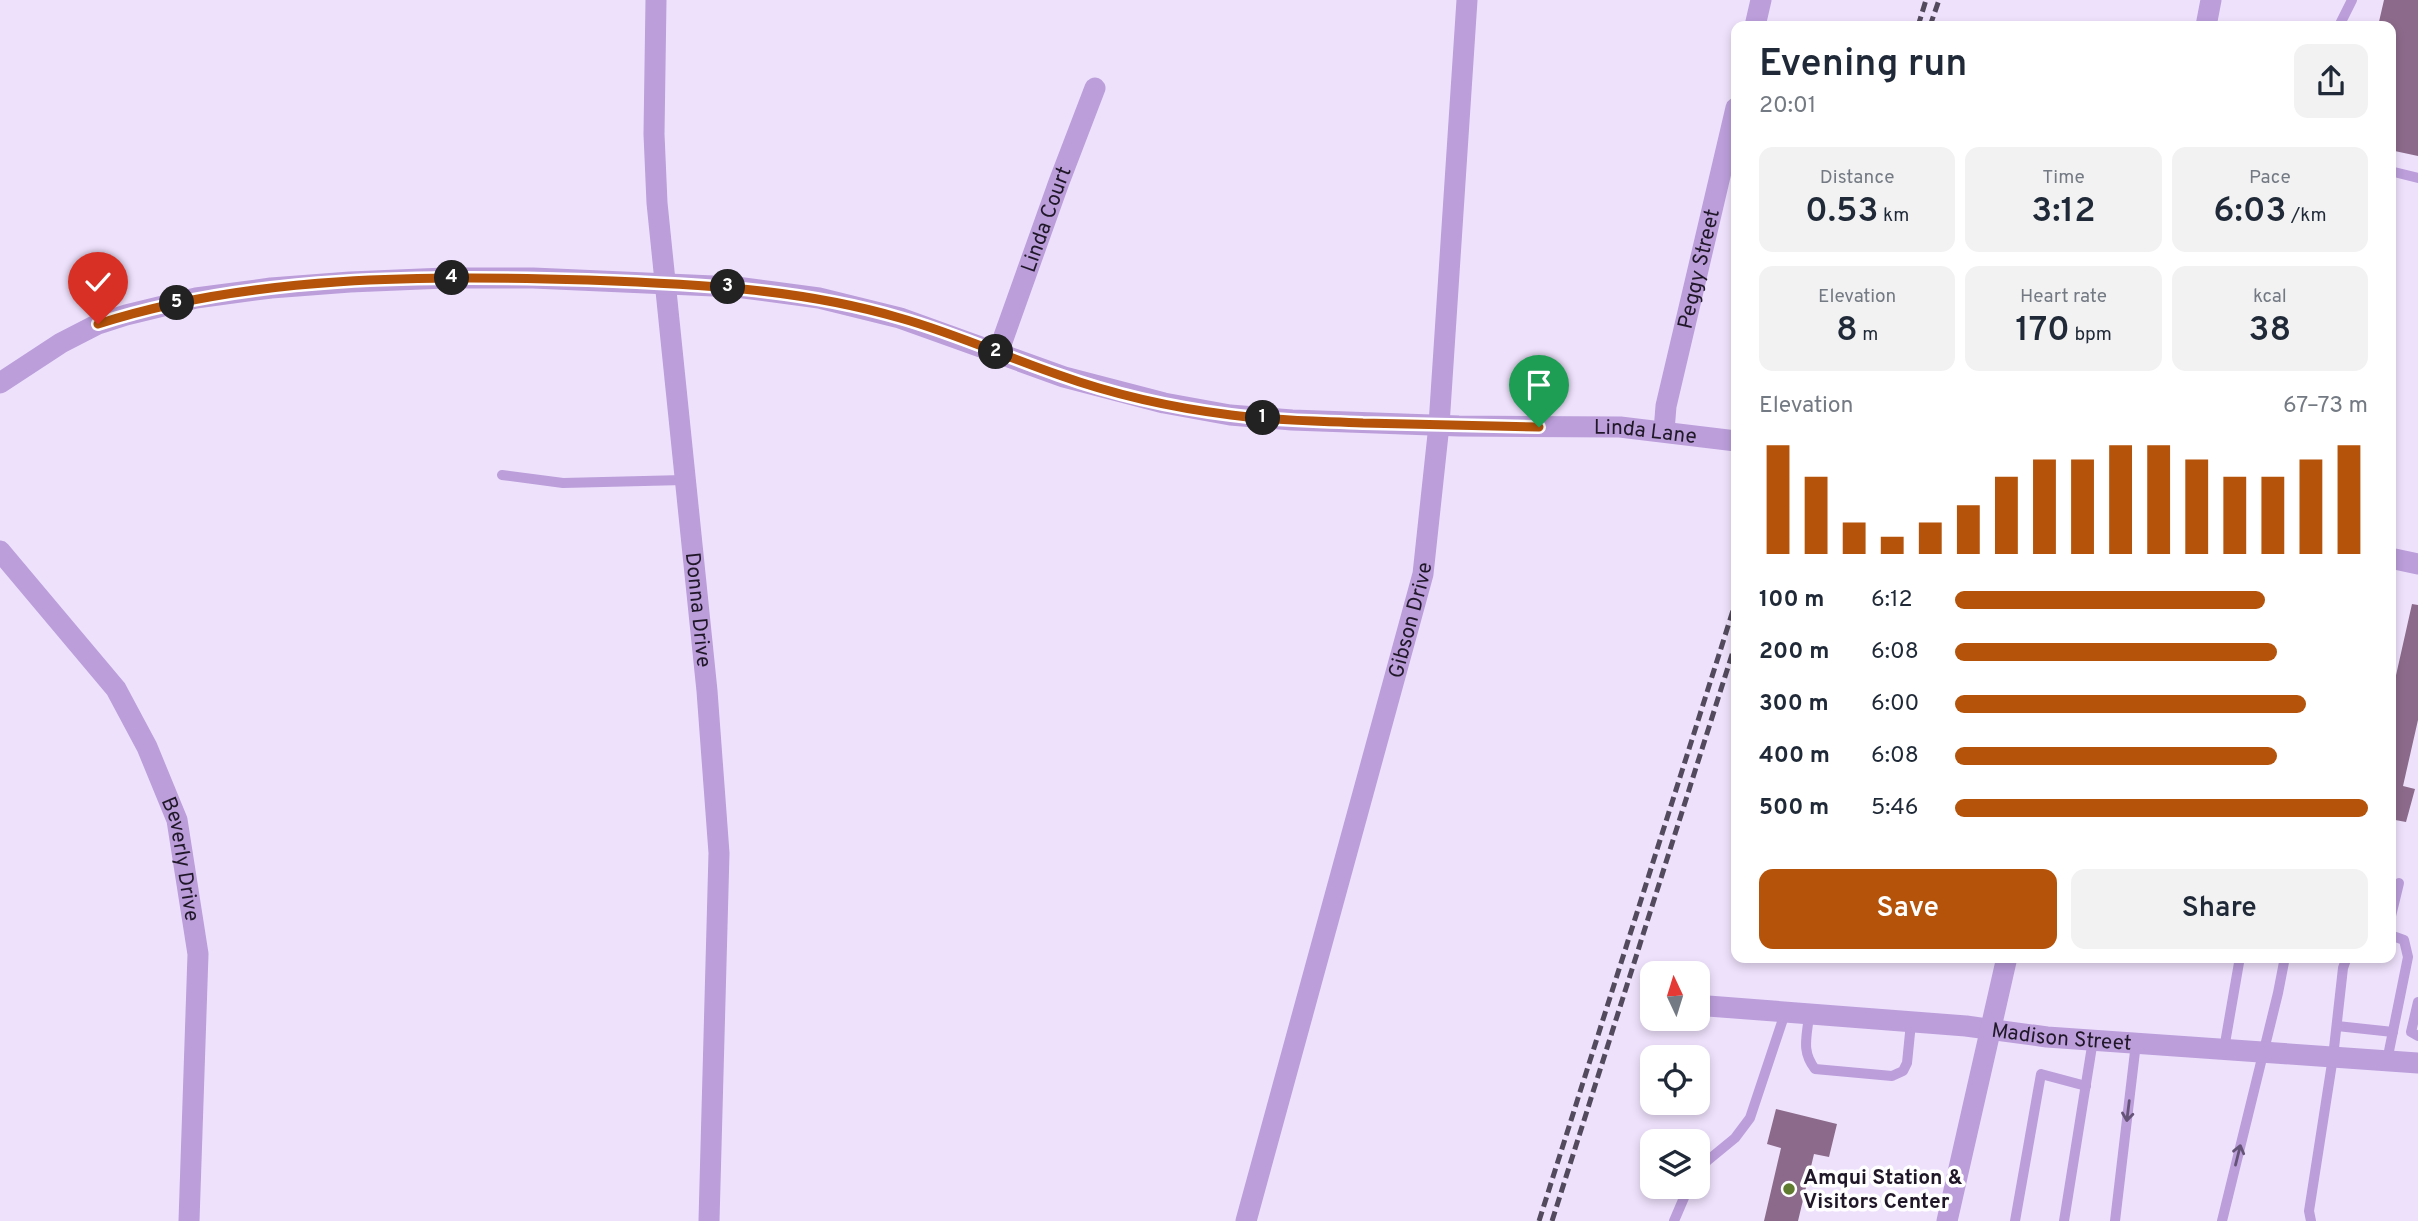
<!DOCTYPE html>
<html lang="en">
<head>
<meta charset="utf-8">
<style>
  :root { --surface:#fff; --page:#f2f2f3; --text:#1f2937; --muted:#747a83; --accent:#b45309 }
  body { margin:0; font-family:Overpass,sans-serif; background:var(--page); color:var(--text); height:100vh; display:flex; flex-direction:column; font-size:26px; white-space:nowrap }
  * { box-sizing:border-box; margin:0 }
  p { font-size:23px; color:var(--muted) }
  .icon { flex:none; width:38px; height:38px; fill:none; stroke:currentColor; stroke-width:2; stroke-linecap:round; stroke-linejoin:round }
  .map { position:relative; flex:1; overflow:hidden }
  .panel { position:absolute; left:1731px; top:21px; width:665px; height:942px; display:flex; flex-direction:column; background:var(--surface); border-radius:14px; box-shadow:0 4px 10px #0003 }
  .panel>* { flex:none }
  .needle { width:46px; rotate:356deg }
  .buttons { position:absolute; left:1640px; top:961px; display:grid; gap:14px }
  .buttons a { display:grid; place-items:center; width:70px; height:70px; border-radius:14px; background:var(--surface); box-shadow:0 4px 10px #0003; font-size:35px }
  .pin { position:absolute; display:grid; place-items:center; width:60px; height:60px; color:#fff; margin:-72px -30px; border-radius:50% 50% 50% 0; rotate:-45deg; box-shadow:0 0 7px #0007 }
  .pin .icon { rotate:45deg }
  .km { position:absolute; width:35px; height:35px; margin:-18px; border-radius:50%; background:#222; color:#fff; font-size:19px; line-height:35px; text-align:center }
  .round { display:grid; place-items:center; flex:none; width:74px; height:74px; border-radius:14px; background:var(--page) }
  .overview { display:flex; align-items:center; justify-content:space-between; height:119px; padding:0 28px }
  h1 { font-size:38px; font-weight:600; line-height:52px }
  .stats { display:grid; grid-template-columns:repeat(3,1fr); gap:10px; height:119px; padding:7px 28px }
  .stats div { display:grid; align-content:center; border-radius:14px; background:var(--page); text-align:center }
  .stats b { font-size:35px; font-weight:600 }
  .stats small { font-size:19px; font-weight:400 }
  .stats p { font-size:19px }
  .chart { height:196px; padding:14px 28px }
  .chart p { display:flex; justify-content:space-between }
  .chart svg { width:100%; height:126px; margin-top:7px; stroke:var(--accent); stroke-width:6 }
  .action { display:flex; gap:14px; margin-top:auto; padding:14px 28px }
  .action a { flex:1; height:80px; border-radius:14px; background:var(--accent); color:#fff; font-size:28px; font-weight:600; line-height:80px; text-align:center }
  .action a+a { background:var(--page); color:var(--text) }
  ul { padding:0 28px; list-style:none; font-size:23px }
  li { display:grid; grid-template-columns:112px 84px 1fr; align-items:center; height:52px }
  li i { height:18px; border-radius:9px; background:var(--accent) }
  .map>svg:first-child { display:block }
  .building { fill:#8c6a8b }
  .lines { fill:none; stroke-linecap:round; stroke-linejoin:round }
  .lane { stroke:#bb9eda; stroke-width:10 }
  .street { stroke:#bb9eda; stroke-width:21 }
  .rail { stroke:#534a5d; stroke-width:5; stroke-dasharray:10 5; stroke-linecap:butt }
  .oneway { stroke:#665478 }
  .route-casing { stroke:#fff; stroke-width:14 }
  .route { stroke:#b45309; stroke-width:9 }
  .poi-dot { fill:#5f7b2f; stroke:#fff; stroke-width:2.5 }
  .labels { text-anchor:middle; stroke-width:7; stroke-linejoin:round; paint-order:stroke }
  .street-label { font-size:21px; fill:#201828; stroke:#fff }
  .poi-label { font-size:21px; font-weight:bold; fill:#201828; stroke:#fff; text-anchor:start }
</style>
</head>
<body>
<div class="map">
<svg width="2418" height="1221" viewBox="0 0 2418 1221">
  <rect width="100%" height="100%" fill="#eee1fc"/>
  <g class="building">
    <polygon points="2384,0 2418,0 2418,156 2390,150 2390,26 2378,26"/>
    <polygon points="2412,604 2418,605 2418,720 2403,786 2415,789 2406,822 2390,819 2390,702"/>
    <polygon points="1776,1109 1837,1124 1829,1157 1814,1154 1798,1221 1764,1221 1781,1148 1767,1144"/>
  </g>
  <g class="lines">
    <g class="lane">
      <polyline points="2339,26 2352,0"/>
      <polyline points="2390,171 2418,178"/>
      <polyline points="502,475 563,483 684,480"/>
      <polyline points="2390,920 2399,883"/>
      <polyline points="2418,1002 2411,1032 2418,1036"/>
      <path d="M1809 1015C1807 1037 1801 1051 1815 1069L1892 1076 1903 1071 1907 1063 1911 1023"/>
      <polyline points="2337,1026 2393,1032"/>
      <polyline points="2224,1049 2240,957"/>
      <polyline points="2387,1061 2408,957 2404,940 2390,935"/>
      <polyline points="1698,1174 1707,1161 1735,1138 1750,1118 1785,1013"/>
      <polyline points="1674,1221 1689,1186"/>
      <polyline points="2015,1221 2041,1074 2086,1086"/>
      <polyline points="2064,1221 2093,1040"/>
      <polyline points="2115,1221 2136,1043"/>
      <polyline points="2222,1221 2278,993 2285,957"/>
      <polyline points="2311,1221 2309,1211 2333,1057 2343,968 2347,957"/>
    </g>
    <g class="street">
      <path id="s1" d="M656 0 654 134 657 203 707 691 719 853 709 1221"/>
      <polyline points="1755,26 1761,0"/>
      <polyline points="2206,26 2211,0"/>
      <path id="s2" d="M998 353 1059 182 1095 88"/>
      <path id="s3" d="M0 383 61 343 98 324 126 315 196 298 271 288 350 282 445 278H533L736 287 819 298 900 318 1064 377 1164 403 1230 415 1292 420 1459 426 1620 427 1736 441"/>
      <path id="s4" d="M1664 431 1666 406 1736 108"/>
      <path id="s5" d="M0 551 116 689 147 747 177 820 198 954 189 1221"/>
      <polyline points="2390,558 2418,564"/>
      <path id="s6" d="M1708 1006 1966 1026 2047 1037 2418 1063"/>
      <path id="s7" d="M1246 1221 1423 574 1439 425 1467 0"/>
      <polyline points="1947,1221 2007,957"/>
    </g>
    <g class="rail">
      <polyline points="1918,26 1926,0"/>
      <polyline points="1930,26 1939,0"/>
      <polyline points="1539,1221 1736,601"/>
      <polyline points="1552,1221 1736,642"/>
    </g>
  </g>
  <defs><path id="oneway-shaft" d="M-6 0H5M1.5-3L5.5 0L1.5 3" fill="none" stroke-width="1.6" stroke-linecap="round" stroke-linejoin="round" transform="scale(1.75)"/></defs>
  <g class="oneway">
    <use href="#oneway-shaft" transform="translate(2128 1111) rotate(97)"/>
    <use href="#oneway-shaft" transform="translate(2238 1155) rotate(-76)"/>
  </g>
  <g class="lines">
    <g class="route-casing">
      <path id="route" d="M98 324C249 275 429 275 587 280 692 284 798 288 900 318 954 333 1006 357 1059 375 1112 394 1175 408 1231 415 1274 421 1319 421 1363 423 1422 424 1480 426 1539 427"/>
    </g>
    <use href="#route" class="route"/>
  </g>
  <circle class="poi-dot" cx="1789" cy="1189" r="7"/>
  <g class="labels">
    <g class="street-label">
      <text dy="7" stroke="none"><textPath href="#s2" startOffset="142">Linda Court</textPath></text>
      <text dy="7" stroke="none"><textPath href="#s4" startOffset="166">Peggy Street</textPath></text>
      <text dy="7" stroke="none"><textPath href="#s3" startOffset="1685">Linda Lane</textPath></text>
      <text dy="7" stroke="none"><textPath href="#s1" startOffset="612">Donna Drive</textPath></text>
      <text dy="7" stroke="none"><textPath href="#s7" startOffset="623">Gibson Drive</textPath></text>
      <text dy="7" stroke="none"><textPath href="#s5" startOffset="364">Beverly Drive</textPath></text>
      <text dy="7" stroke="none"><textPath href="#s6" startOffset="355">Madison Street</textPath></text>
    </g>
    <g class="poi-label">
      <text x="1803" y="1184">Amqui Station &amp;<tspan x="1803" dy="24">Visitors Center</tspan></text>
    </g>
  </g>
</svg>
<div class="buttons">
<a><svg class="needle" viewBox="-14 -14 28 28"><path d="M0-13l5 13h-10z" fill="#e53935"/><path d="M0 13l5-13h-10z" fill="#747a83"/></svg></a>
<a><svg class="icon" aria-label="locate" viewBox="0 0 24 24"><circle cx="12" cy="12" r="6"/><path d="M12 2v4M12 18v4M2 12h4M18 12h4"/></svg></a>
<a><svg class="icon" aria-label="layers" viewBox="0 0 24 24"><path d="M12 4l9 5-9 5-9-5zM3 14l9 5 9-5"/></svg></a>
</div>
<div class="pin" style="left:1539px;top:427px;background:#1e9e55"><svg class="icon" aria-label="arrive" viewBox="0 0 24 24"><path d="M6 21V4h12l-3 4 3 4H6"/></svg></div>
<div class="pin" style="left:98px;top:324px;background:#d93025"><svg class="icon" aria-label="check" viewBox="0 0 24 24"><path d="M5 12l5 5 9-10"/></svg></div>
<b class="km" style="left:1263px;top:418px">1</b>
<b class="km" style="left:996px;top:352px">2</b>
<b class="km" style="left:728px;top:287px">3</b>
<b class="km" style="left:452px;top:278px">4</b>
<b class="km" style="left:177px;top:303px">5</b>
<section class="panel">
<div class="overview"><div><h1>Evening run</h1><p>20:01</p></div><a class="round"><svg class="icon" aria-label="share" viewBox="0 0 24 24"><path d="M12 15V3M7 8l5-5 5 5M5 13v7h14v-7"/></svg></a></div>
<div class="stats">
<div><p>Distance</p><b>0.53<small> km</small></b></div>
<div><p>Time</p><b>3:12</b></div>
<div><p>Pace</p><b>6:03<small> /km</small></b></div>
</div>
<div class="stats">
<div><p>Elevation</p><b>8<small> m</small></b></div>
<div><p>Heart rate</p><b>170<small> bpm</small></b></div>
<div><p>kcal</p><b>38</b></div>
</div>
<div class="chart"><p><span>Elevation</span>67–73 m</p>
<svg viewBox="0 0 160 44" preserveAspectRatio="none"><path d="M5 44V6M15 44V17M25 44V33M35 44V38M45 44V33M55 44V27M65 44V17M75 44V11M85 44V11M95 44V6M105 44V6M115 44V11M125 44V17M135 44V17M145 44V11M155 44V6"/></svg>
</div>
<ul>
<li><b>100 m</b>6:12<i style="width:75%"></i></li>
<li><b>200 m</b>6:08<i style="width:78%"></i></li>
<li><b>300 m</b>6:00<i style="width:85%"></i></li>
<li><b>400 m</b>6:08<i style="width:78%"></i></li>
<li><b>500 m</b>5:46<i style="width:100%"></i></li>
</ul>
<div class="action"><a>Save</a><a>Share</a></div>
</section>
</div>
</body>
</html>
